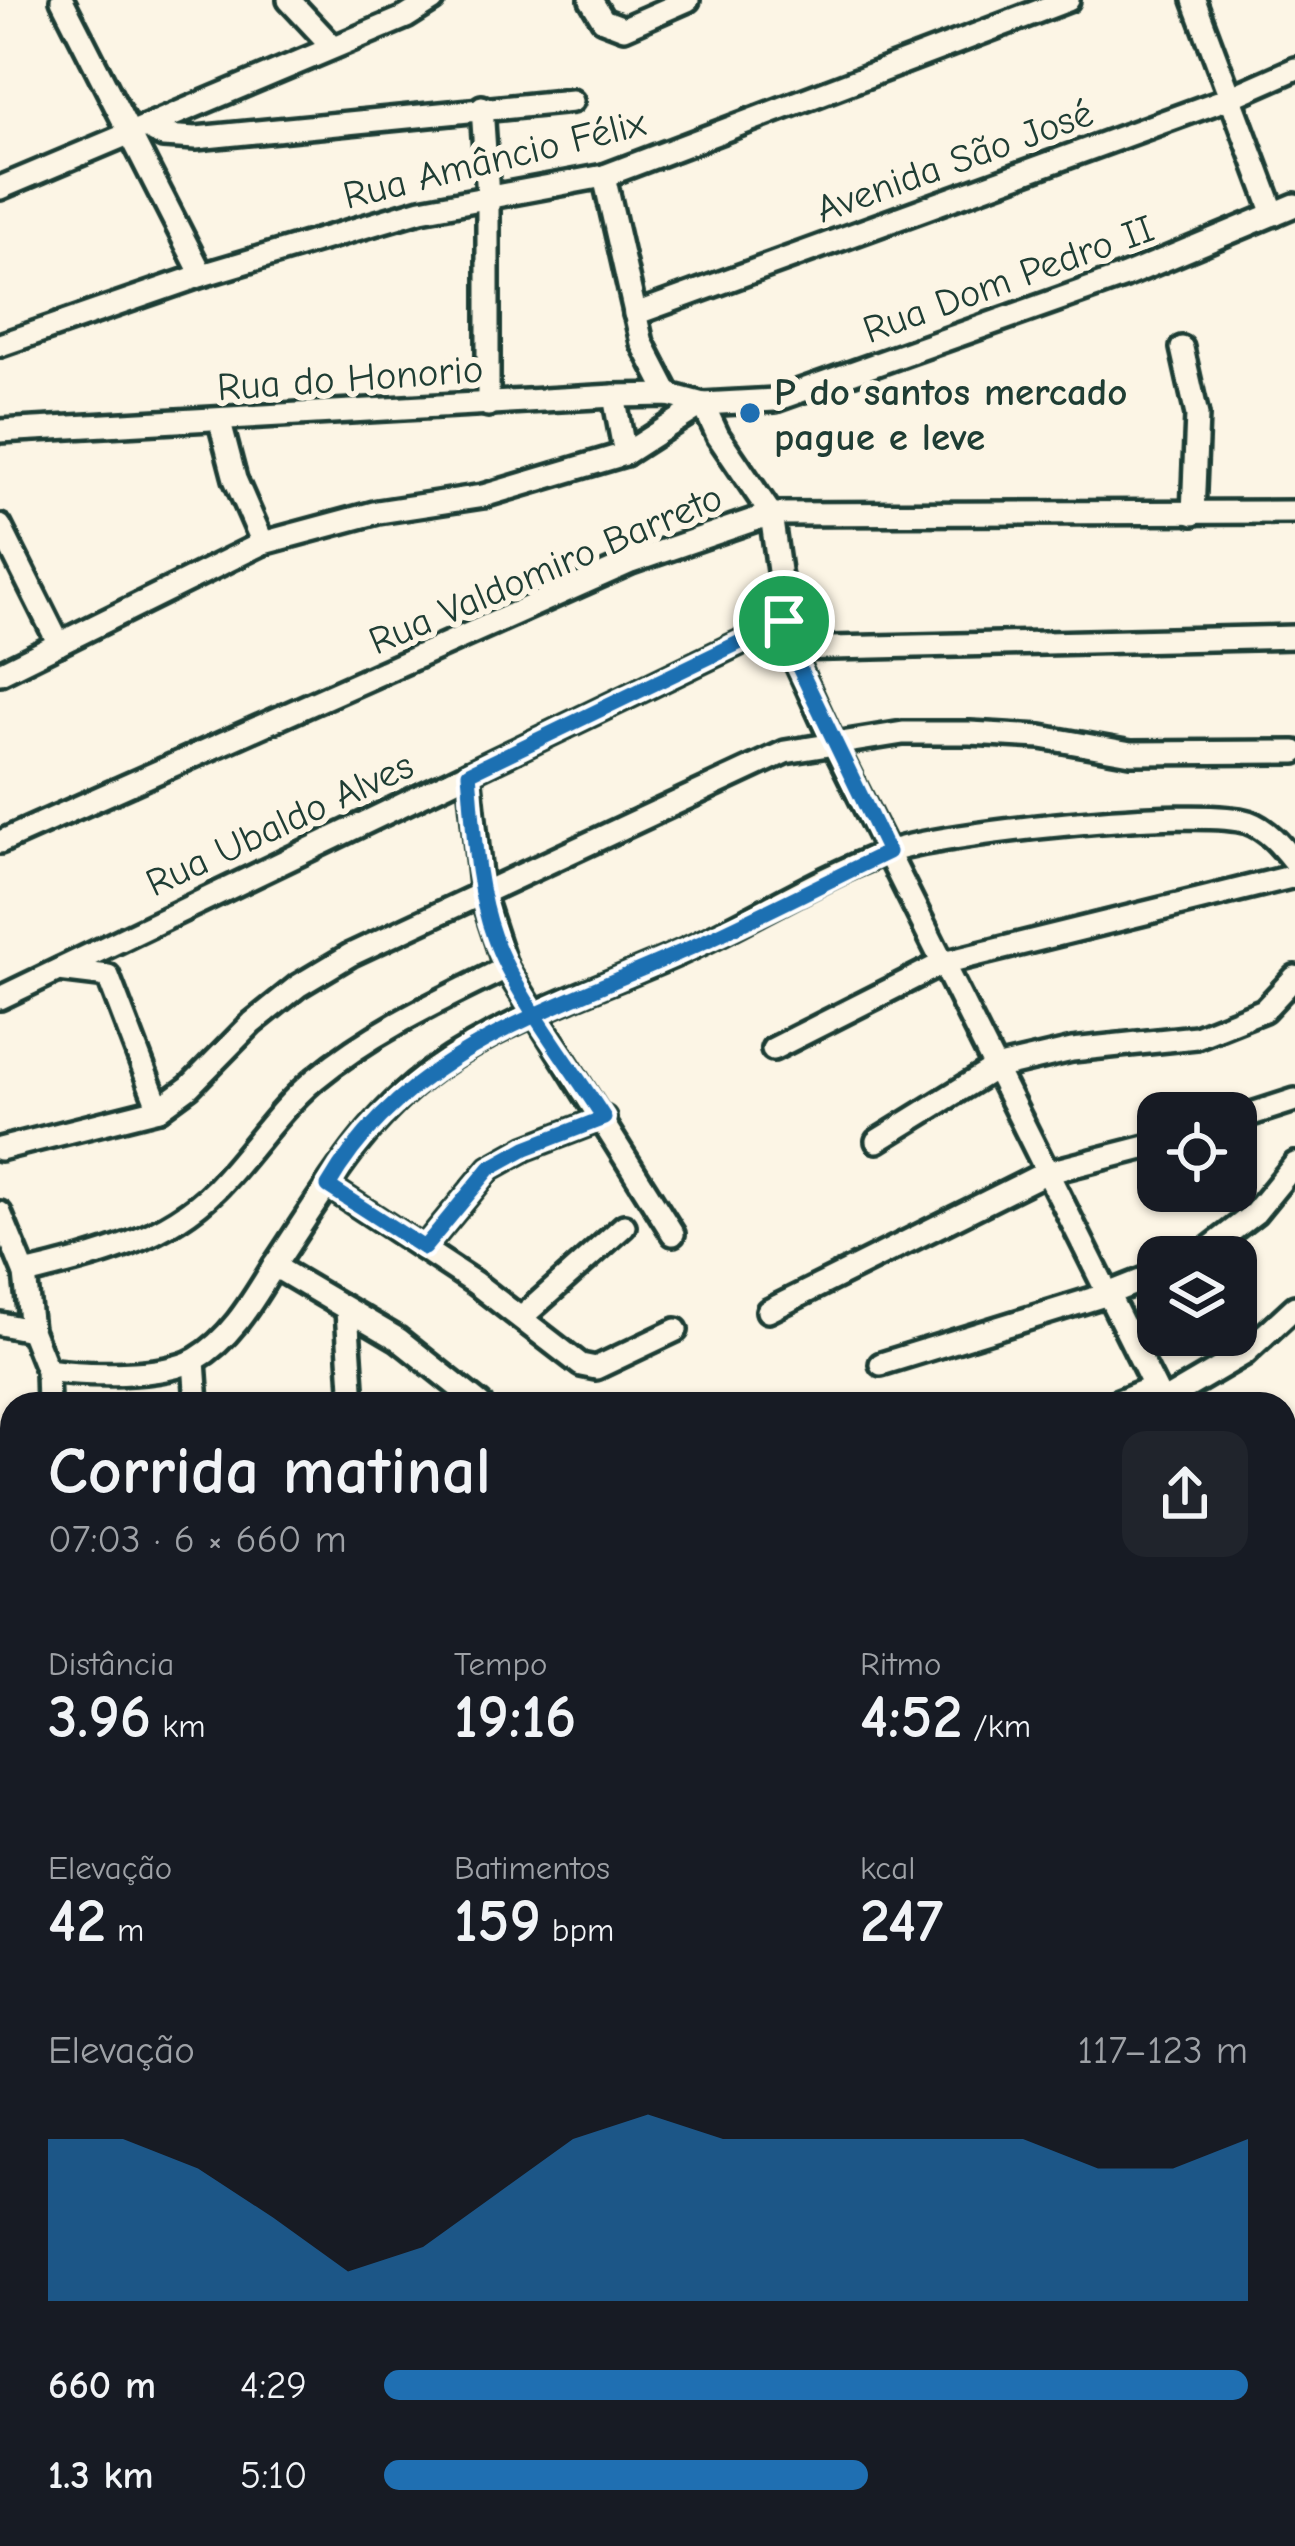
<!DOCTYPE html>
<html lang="pt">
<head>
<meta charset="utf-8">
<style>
  :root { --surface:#171b24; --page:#20242c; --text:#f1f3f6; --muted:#9ea1a6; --accent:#1f6fb2 }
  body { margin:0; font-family:"Comic Neue",sans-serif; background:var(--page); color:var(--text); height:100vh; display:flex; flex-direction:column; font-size:45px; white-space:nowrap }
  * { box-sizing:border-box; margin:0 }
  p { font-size:39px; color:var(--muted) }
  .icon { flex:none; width:66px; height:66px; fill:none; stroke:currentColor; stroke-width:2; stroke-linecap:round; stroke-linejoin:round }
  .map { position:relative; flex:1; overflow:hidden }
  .details { position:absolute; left:0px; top:1392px; width:1296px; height:1155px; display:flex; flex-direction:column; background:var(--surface); border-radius:36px 36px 0 0; box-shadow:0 3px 9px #0004 }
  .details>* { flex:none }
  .tools { position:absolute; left:1137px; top:1092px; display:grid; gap:24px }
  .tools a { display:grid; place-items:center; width:120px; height:120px; border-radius:24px; background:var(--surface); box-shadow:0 3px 9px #0004; font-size:60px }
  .pin { position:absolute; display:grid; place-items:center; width:102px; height:102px; color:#fff; margin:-51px; border:6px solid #fff; border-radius:50%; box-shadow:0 3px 12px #0007 }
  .round { display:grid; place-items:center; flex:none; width:126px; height:126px; border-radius:24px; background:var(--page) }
  .head { display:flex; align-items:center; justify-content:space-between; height:204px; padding:0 48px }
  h1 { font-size:66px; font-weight:700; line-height:90px }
  .metrics { display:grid; grid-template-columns:repeat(3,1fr); gap:18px; height:204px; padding:12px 48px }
  .metrics div { display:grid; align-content:center }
  .metrics b { font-size:60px; font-weight:700 }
  .metrics small { font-size:33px; font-weight:400 }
  .metrics p { font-size:33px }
  .chart { height:336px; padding:24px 48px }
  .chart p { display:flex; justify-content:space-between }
  .chart svg { width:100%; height:216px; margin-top:12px; fill:var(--accent); opacity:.7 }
  ul { padding:0 48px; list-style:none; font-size:39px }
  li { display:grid; grid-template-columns:192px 144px 1fr; align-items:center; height:90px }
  li i { height:30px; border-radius:15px; background:var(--accent) }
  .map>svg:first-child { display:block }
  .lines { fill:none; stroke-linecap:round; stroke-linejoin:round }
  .minor-casing { stroke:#1f3d34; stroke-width:30 }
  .minor { stroke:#fcf5e5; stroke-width:21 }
  .route-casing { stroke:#fff; stroke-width:24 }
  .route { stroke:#1f6fb2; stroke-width:15 }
  .poi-dot { fill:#1f6fb2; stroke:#fcf5e5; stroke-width:4.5 }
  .labels { text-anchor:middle; stroke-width:12; stroke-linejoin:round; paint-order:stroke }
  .street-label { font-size:39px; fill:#1f3d34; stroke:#fcf5e5 }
  .poi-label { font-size:39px; font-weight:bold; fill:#1f3d34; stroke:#fcf5e5; text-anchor:start }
</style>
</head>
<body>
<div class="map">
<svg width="1295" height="2546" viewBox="0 0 1295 2546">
  <rect width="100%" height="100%" fill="#fcf5e5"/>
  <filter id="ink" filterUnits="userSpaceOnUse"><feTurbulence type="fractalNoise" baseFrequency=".00833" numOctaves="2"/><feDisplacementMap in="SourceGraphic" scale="24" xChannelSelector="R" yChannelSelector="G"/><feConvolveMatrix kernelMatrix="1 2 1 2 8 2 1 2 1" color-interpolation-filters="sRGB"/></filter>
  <g filter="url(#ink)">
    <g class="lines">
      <g class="minor-casing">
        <g id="minor">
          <polyline points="62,0 202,275"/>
          <polyline points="289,0 333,47"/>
          <polyline points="591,0 603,20 624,28 688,0"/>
          <polyline points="1194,0 1274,214"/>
          <polyline points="482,107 488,197 488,405"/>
          <polyline points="146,127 163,136 196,138 572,101"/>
          <polyline points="604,176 642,343 669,395"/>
          <polyline points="0,188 406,17 433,0"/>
          <polyline points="635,314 1229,98 1295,69"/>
          <polyline points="0,345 202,275 421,210 604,176 1068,0"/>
          <polyline points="1182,348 1197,415 1193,514"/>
          <polyline points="614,396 625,454"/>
          <polyline points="703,404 718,436 771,514 790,649 833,743 1163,1404"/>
          <polyline points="220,422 235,479 263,543"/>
          <polyline points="0,431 614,396 669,395 703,404"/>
          <polyline points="0,526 59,644"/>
          <polyline points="790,649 1295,637"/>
          <polyline points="0,673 263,543 378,512 483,496 625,454 703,404 775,400 1125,276 1295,205"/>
          <polyline points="469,773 482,895 506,968 673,1234"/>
          <polyline points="0,842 631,562 771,514 1295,512"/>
          <polyline points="59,970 108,976 159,1109"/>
          <polyline points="0,998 785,621"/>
          <polyline points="773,1049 943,963 1295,876"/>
          <polyline points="1236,1119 1295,1100"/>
          <polyline points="877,1141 995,1068 1072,1050 1196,1037 1264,1010 1295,977"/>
          <polyline points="0,1149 159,1109 189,1087 252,1023 298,986 350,955 785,752 903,733 970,733 1041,737 1131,753 1295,752"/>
          <polyline points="328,1186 475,1283 581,1365 596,1368 676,1330"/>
          <polyline points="0,1213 25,1274 31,1330 47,1370 48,1404"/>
          <polyline points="424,1248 490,1168 526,1148 604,1118"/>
          <polyline points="1198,1257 1255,1213 1295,1164"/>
          <path d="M274 1266C322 1195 362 1121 433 1070 508 1017 597 990 680 953 749 922 815 879 885 853 939 833 1197 806 1248 822 1268 829 1282 847 1295 863"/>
          <path d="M25 1274C94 1257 164 1241 216 1189 251 1153 276 1112 315 1079 373 1031 439 1001 506 968"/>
          <polyline points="347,1310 353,1404"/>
          <polyline points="768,1311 1045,1173 1158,1144"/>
          <polyline points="521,1318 624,1226"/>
          <polyline points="0,1324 31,1330"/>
          <polyline points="194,1361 197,1404"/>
          <polyline points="881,1364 1105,1295 1158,1274"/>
          <path d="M47 1370C84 1375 163 1378 196 1359 231 1339 253 1300 274 1266L398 1339 480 1404"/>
          <polyline points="1162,1402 1244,1354 1295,1307"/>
          <polyline points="1111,1404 1154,1387"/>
          <polyline points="1284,1467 1295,1461"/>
          <polyline points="1284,1631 1295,1616"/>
          <polyline points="0,1688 12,1690"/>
          <polyline points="1284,1742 1295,1749"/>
          <polyline points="0,1822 12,1825"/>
          <polyline points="1284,1955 1295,1969"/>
        </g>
      </g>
      <use href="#minor" class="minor"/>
    </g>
  </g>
  <g class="lines" filter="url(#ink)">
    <g class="route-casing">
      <path id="route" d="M784 621 469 773C474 828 475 885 494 937 513 992 571 1066 604 1118L526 1148 490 1168 424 1248 328 1186C405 1052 549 1011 681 952 751 921 819 885 888 852L790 649 784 621"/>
    </g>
    <use href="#route" class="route"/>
  </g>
  <circle class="poi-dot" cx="750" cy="413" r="12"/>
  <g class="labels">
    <g class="street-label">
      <text transform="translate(494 158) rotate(-14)" y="14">Rua Amâncio Félix</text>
      <text transform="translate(954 160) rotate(-20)" y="14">Avenida São José</text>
      <text transform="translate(1008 278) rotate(-20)" y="14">Rua Dom Pedro II</text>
      <text transform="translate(350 377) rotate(-4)" y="14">Rua do Honorio</text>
      <text transform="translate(545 568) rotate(-23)" y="14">Rua Valdomiro Barreto</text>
      <text transform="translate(279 823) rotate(-25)" y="14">Rua Ubaldo Alves</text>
    </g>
    <g class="poi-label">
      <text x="774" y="405">P do santos mercado<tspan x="774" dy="45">pague e leve</tspan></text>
    </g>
  </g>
</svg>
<div class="tools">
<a><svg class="icon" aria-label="locate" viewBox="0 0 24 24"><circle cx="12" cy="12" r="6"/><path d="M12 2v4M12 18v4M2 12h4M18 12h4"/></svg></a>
<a><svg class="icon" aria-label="layers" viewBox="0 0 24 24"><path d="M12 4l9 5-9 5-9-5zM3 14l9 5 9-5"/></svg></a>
</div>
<div class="pin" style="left:784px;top:621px;background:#1e9e55"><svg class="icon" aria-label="arrive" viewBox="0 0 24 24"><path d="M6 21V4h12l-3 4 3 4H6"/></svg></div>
<section class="details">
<div class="head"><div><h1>Corrida matinal</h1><p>07:03 · 6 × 660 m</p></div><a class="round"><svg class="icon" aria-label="share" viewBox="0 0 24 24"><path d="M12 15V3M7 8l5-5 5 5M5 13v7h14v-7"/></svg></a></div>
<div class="metrics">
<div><p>Distância</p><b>3.96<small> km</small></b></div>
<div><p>Tempo</p><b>19:16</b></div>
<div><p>Ritmo</p><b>4:52<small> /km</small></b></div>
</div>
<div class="metrics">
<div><p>Elevação</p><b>42<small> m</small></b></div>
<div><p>Batimentos</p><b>159<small> bpm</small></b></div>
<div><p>kcal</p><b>247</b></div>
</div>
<div class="chart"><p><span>Elevação</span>117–123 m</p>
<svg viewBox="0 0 160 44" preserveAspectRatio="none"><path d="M0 44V11L10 11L20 17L30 27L40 38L50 33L60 22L70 11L80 6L90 11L100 11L110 11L120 11L130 11L140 17L150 17L160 11V44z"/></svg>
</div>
<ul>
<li><b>660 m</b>4:29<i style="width:100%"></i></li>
<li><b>1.3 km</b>5:10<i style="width:56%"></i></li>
</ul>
</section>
</div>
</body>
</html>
